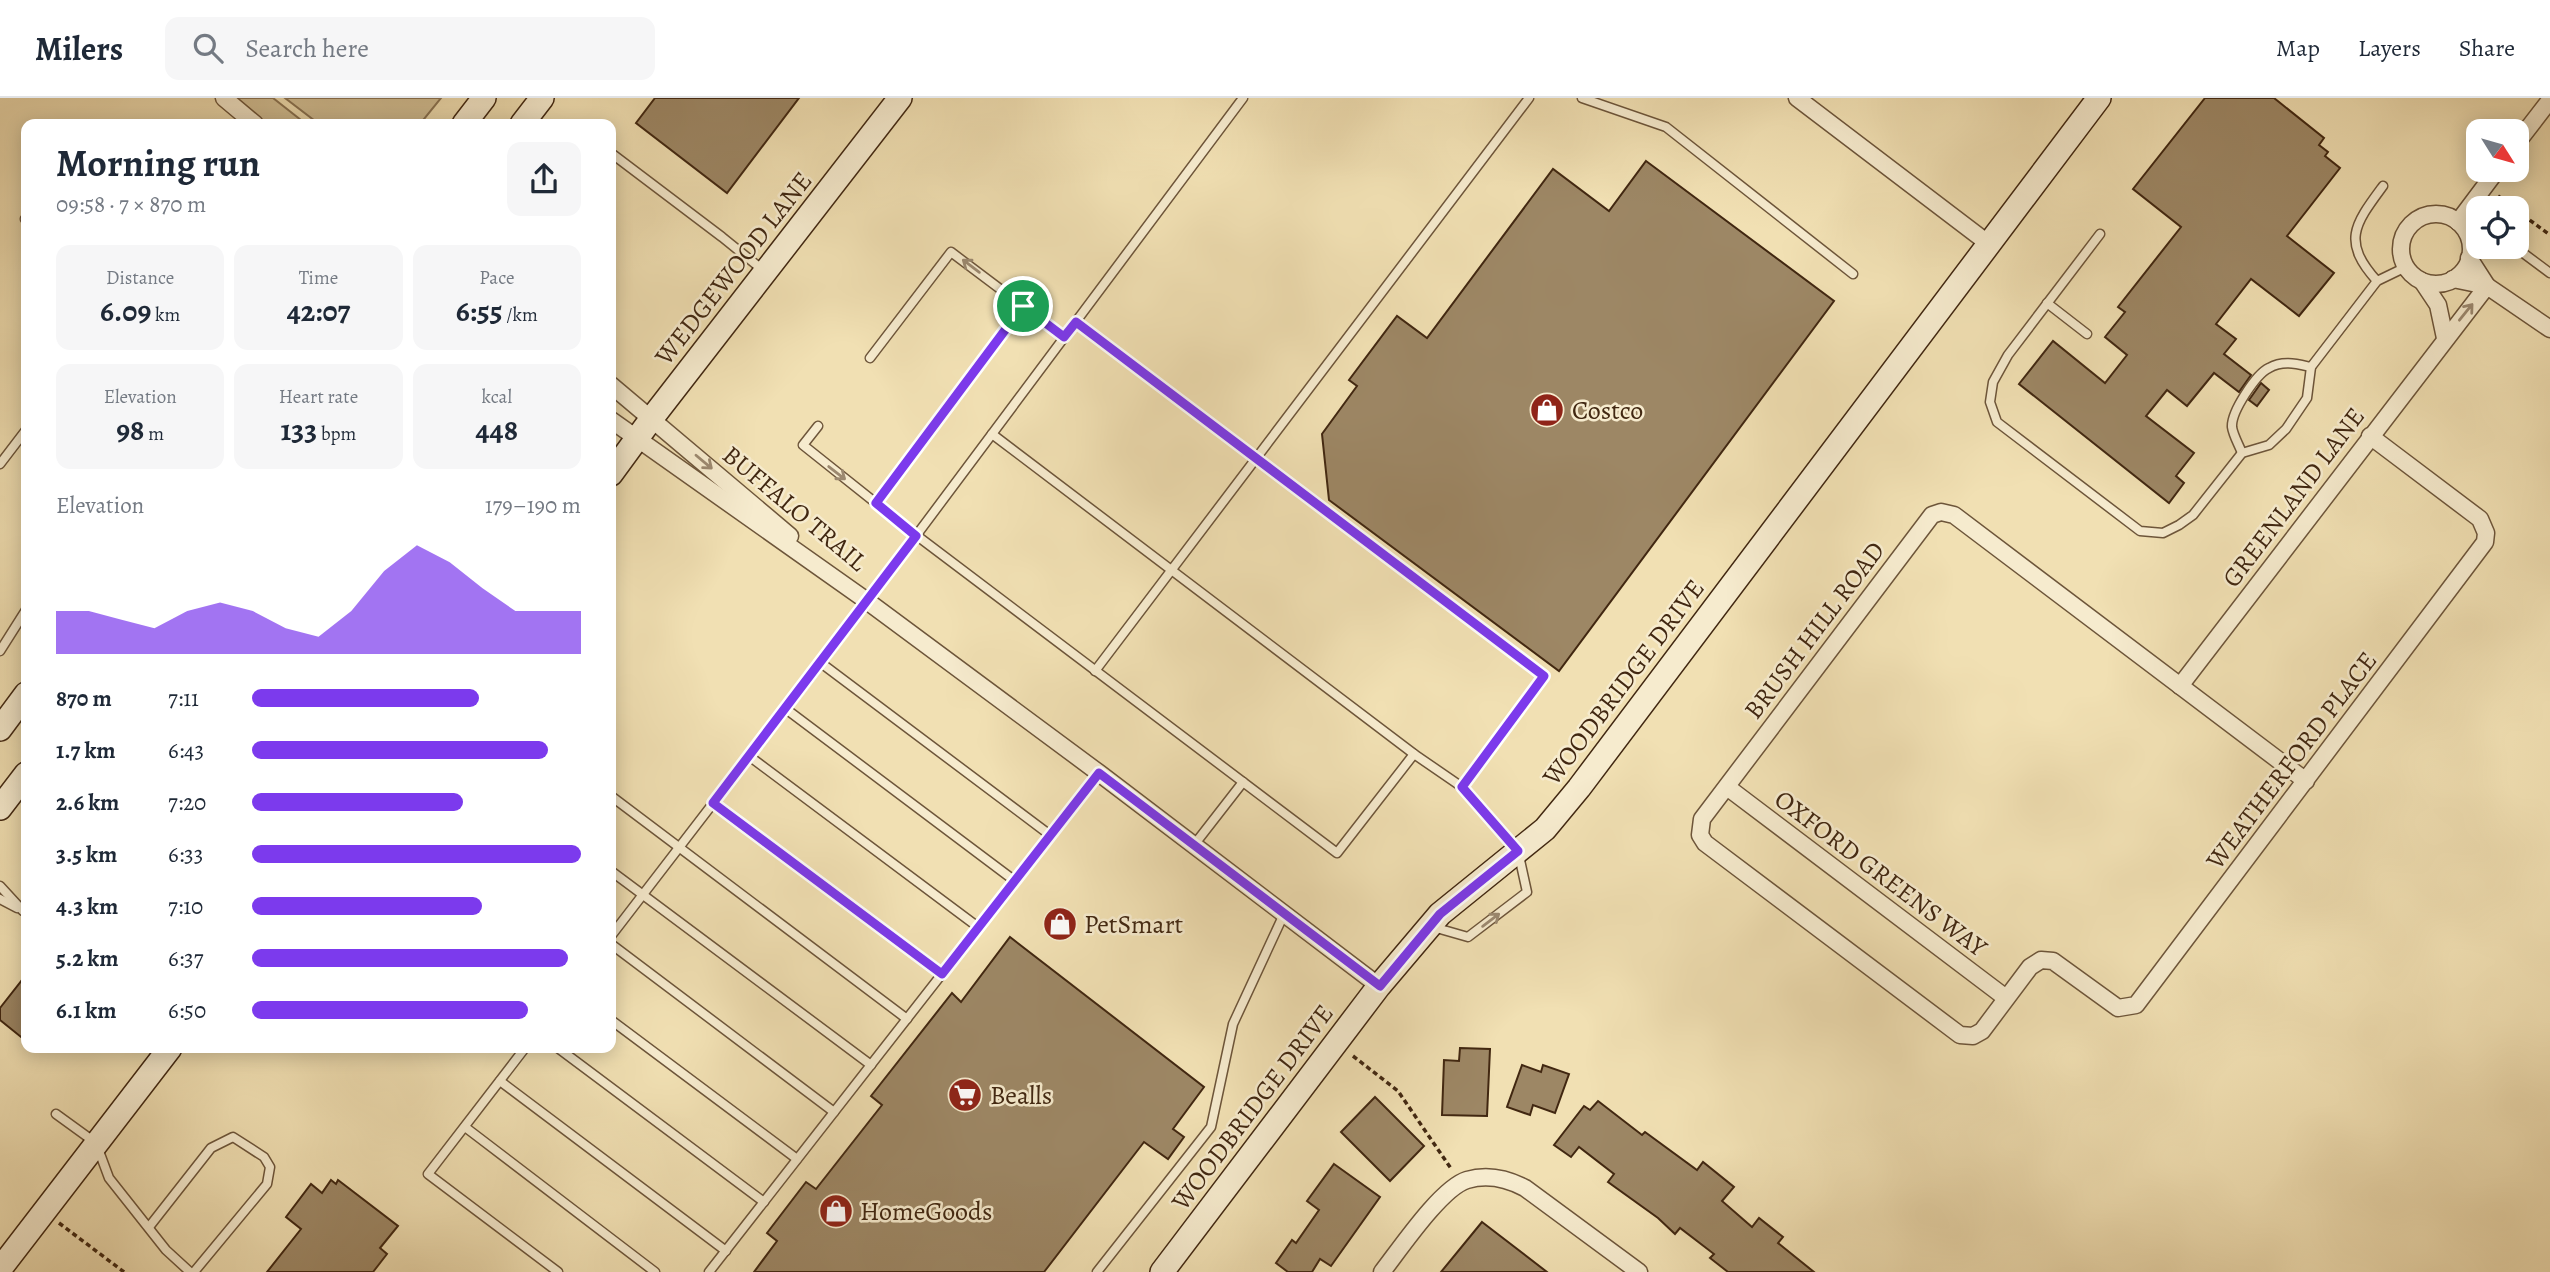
<!DOCTYPE html>
<html lang="en">
<head>
<meta charset="utf-8">
<style>
  :root { --surface:#fff; --page:#f6f6f7; --text:#1f2937; --muted:#747a83; --line:#e0e1e3; --accent:#7c3aed }
  body { margin:0; font-family:Alegreya,serif; background:var(--page); color:var(--text); height:100vh; display:flex; flex-direction:column; font-size:26px; white-space:nowrap }
  * { box-sizing:border-box; margin:0 }
  p { font-size:23px; color:var(--muted) }
  .icon { flex:none; width:38px; height:38px; fill:none; stroke:currentColor; stroke-width:2; stroke-linecap:round; stroke-linejoin:round }
  .map { position:relative; flex:1; overflow:hidden }
  .panel { position:absolute; left:21px; top:21px; width:595px; height:934px; display:flex; flex-direction:column; background:var(--surface); border-radius:14px; box-shadow:0 4px 18px #0003 }
  .panel>* { flex:none }
  .needle { width:46px; rotate:127deg }
  .fabs { position:absolute; left:2466px; top:21px; display:grid; gap:14px }
  .fabs a { display:grid; place-items:center; width:63px; height:63px; border-radius:14px; background:var(--surface); box-shadow:0 4px 18px #0003; font-size:35px }
  .pin { position:absolute; display:grid; place-items:center; width:60px; height:60px; color:#fff; margin:-30px; border:4px solid #fff; border-radius:50%; box-shadow:0 2px 7px #0007 }
  .round { display:grid; place-items:center; flex:none; width:74px; height:74px; border-radius:14px; background:var(--page) }
  .head { display:flex; align-items:center; justify-content:space-between; height:119px; padding:0 35px }
  h1 { font-size:38px; font-weight:700; line-height:52px }
  .stats { display:grid; grid-template-columns:repeat(3,1fr); gap:10px; height:119px; padding:7px 35px }
  .stats div { display:grid; align-content:center; border-radius:14px; background:var(--page); text-align:center }
  .stats b { font-size:30px; font-weight:700 }
  .stats small { font-size:19px; font-weight:400 }
  .stats p { font-size:19px }
  .chart { height:196px; padding:14px 35px }
  .chart p { display:flex; justify-content:space-between }
  .chart svg { width:100%; height:126px; margin-top:7px; fill:var(--accent); opacity:.7 }
  ul { padding:0 35px; list-style:none; font-size:23px }
  li { display:grid; grid-template-columns:112px 84px 1fr; align-items:center; height:52px }
  li i { height:18px; border-radius:9px; background:var(--accent) }
  header { display:flex; align-items:center; gap:42px; box-sizing:border-box; height:98px; padding:0 35px; background:var(--surface); border-bottom:2px solid var(--line) }
  header strong { font-size:33px }
  nav { display:flex; gap:38px; margin-inline-start:auto; font-size:24px }
  .search { width:490px; height:63px; background:var(--page); display:flex; align-items:center; gap:18px; box-sizing:border-box; padding:0 24px; border-radius:14px; color:var(--muted); font-size:26px }
  .map>svg:first-child { display:block }
  .green { fill:#d3c197; stroke:#8a7454; stroke-width:2 }
  .building { fill:#9d8765; stroke:#412711; stroke-width:2 }
  .lines { fill:none; stroke-linecap:round; stroke-linejoin:round }
  .lane-casing { stroke:#6d553a; stroke-width:11 }
  .street-casing { stroke:#6d553a; stroke-width:19 }
  .secondary-casing { stroke:#412711; stroke-width:26 }
  .path { stroke:#412711; stroke-width:3.5; stroke-dasharray:5 3.5; stroke-linecap:butt }
  .lane { stroke:#f6ebce; stroke-width:8 }
  .street { stroke:#f6ebce; stroke-width:16 }
  .secondary { stroke:#f6ebce; stroke-width:23 }
  .oneway { stroke:#9c8970 }
  .route-casing { stroke:#fff; stroke-width:14 }
  .route { stroke:#7c3aed; stroke-width:9 }
  .labels { text-anchor:middle; stroke-width:5; stroke-linejoin:round; paint-order:stroke }
  .street-label { font-size:26px; fill:#412711; stroke:#f6ebce }
  .poi-label { font-size:26px; fill:#412711; stroke:#f6ebce; text-anchor:start }
</style>
</head>
<body>
<header>
<strong>Milers</strong>
<div class="search"><svg class="icon" aria-label="search" viewBox="0 0 24 24"><circle cx="10" cy="10" r="6"/><path d="M15 15l6 6"/></svg>Search here</div>
<nav><a>Map</a><a>Layers</a><a>Share</a></nav>
</header>
<div class="map">
<svg width="2550" height="1174" viewBox="0 0 2550 1174">
  <rect width="100%" height="100%" fill="#f1e0b3"/>
  <filter id="stains"><feTurbulence type="fractalNoise" baseFrequency=".00286" numOctaves="4"/><feColorMatrix values="0 0 0 0 .2 0 0 0 0 .09 0 0 0 0 .02 0 0 0 .5 -.17"/></filter>
  <radialGradient id="worn" r=".72"><stop offset=".6" stop-color="#630" stop-opacity="0"/><stop offset="1" stop-color="#630" stop-opacity=".3"/></radialGradient>
  <g class="green">
    <polygon points="224,0 273,0 306,26 257,26"/>
    <polygon points="285,0 441,0 420,26 319,26"/>
  </g>
  <g class="building">
    <polygon points="655,0 799,0 727,95 636,25"/>
    <polygon points="2205,0 2274,0 2324,40 2319,47 2328,54 2325,58 2340,70 2287,138 2334,175 2299,218 2251,181 2216,226 2236,241 2224,256 2251,277 2239,294 2214,275 2187,308 2167,292 2146,318 2194,355 2176,378 2184,385 2169,405 2019,286 2053,243 2105,285 2127,257 2105,239 2125,214 2118,209 2181,129 2133,91"/>
    <polygon points="1646,63 1834,203 1559,573 1329,402 1322,336 1357,288 1349,282 1397,218 1427,240 1553,71 1609,113"/>
    <polygon points="2261,285 2269,292 2257,308 2249,302"/>
    <polygon points="1010,839 1204,989 1173,1031 1184,1039 1168,1061 1144,1044 1044,1174 754,1174 777,1143 767,1135 806,1084 816,1091 882,1007 871,998 952,895 961,904"/>
    <polygon points="26,877 26,943 0,922 0,910"/>
    <polygon points="1460,950 1490,951 1487,1018 1442,1017 1444,962 1459,963"/>
    <polygon points="1522,967 1541,974 1543,967 1569,976 1555,1015 1533,1007 1530,1017 1507,1009"/>
    <polygon points="1375,999 1424,1048 1390,1083 1341,1034"/>
    <polygon points="1598,1003 1642,1037 1645,1034 1697,1072 1703,1064 1734,1089 1722,1103 1752,1129 1759,1120 1783,1139 1778,1145 1814,1174 1728,1174 1710,1160 1714,1156 1680,1130 1675,1136 1658,1120 1608,1084 1614,1076 1579,1049 1571,1059 1554,1047 1584,1008 1590,1012"/>
    <polygon points="1334,1066 1380,1099 1331,1168 1320,1161 1312,1174 1288,1174 1276,1165 1292,1142 1296,1145 1319,1112 1307,1103"/>
    <polygon points="331,1082 336,1086 338,1082 398,1128 380,1150 387,1156 373,1174 267,1174 301,1131 286,1119 311,1086 322,1095"/>
    <polygon points="1482,1124 1547,1174 1441,1174"/>
  </g>
  <g class="lines">
    <g class="lane-casing">
      <g id="lane">
        <polyline points="1582,0 1666,29 1853,176"/>
        <polyline points="611,55 722,139 764,173"/>
        <polyline points="25,121 26,122"/>
        <polyline points="2100,136 2008,257 1993,284 1990,304 1997,324 2140,433 2163,435 2179,427 2193,417 2242,355 2269,347 2286,331 2307,300 2311,269 2377,183 2406,169"/>
        <polyline points="2515,149 2550,175"/>
        <path d="M2377 183C2341 143 2355 126 2383 88"/>
        <polyline points="2047,205 2087,236"/>
        <polyline points="1076,224 1544,578 1462,689"/>
        <polyline points="870,260 951,154 1064,239"/>
        <polyline points="818,328 803,347 916,437 1337,755 1414,656"/>
        <polyline points="992,336 1414,656 1462,689 1518,753 1527,794 1468,839 1433,829"/>
        <path d="M2242 355C2239 347 2233 337 2232 329 2231 314 2256 276 2269 270 2283 262 2297 266 2311 269"/>
        <polyline points="0,366 26,332"/>
        <polyline points="875,405 1023,208"/>
        <polyline points="0,553 26,512"/>
        <polyline points="821,565 1050,737"/>
        <polyline points="1095,573 1529,0"/>
        <polyline points="786,611 1015,783"/>
        <polyline points="749,658 978,829"/>
        <polyline points="611,698 907,921"/>
        <polyline points="713,705 942,875"/>
        <polyline points="1194,747 1243,684"/>
        <polyline points="611,773 871,967"/>
        <polyline points="0,788 23,813"/>
        <polyline points="0,801 17,810"/>
        <polyline points="611,838 821,565 1243,0"/>
        <polyline points="611,846 834,1014"/>
        <polyline points="611,922 797,1061"/>
        <polyline points="525,950 428,1076 558,1174"/>
        <polyline points="558,950 764,1104"/>
        <polyline points="500,983 726,1153"/>
        <polyline points="56,1016 96,1045 109,1080 166,1152 190,1174"/>
        <polyline points="465,1029 655,1174"/>
        <polyline points="149,1129 211,1050 233,1039 264,1059 270,1069 267,1086 194,1174"/>
        <polyline points="709,1174 1099,675"/>
        <polyline points="1097,1174 1211,1029 1233,926 1284,816"/>
      </g>
    </g>
    <g class="street-casing">
      <g id="street">
        <polyline points="224,0 255,26"/>
        <polyline points="1797,0 1989,146"/>
        <polyline points="2516,46 2550,2"/>
        <circle cx="2436" cy="151" r="35"/>
        <polyline points="2458,124 2497,72"/>
        <polyline points="2453,181 2487,188 2469,160"/>
        <polyline points="2422,183 2438,207 2445,240"/>
        <polyline points="611,287 790,438"/>
        <polyline points="611,322 867,503 1099,675 1379,888"/>
        <polyline points="2180,588 2487,188 2550,231"/>
        <polyline points="2306,683 1954,417 1941,414 1932,417 1702,721 1700,737 1705,745 1960,937 1973,938 1982,933 2030,869 2041,862 2053,863 2118,910 2136,907 2485,444 2486,435 2480,421 2370,338"/>
        <polyline points="1727,689 2006,900"/>
        <path d="M1382 1174C1400 1151 1441 1090 1467 1082 1487 1076 1508 1081 1525 1090L1639 1174"/>
      </g>
    </g>
    <g class="secondary-casing">
      <g id="secondary">
        <polyline points="464,26 484,0"/>
        <polyline points="522,26 542,0"/>
        <polyline points="611,376 652,320 900,0"/>
        <polyline points="0,631 26,596"/>
        <polyline points="0,710 26,676"/>
        <polyline points="0,1171 170,950"/>
        <polyline points="1162,1174 1379,888 1440,816 1545,731 1579,690 2099,0"/>
      </g>
    </g>
    <g class="path">
      <polyline points="2498,98 2515,110"/>
      <polyline points="2516,112 2550,137"/>
      <polyline points="1353,958 1398,993 1452,1072"/>
      <polyline points="59,1125 124,1174"/>
    </g>
    <use href="#lane" class="lane"/>
    <use href="#street" class="street"/>
    <use href="#secondary" class="secondary"/>
  </g>
  <defs><path id="oneway-shaft" d="M-6 0H5M1.5-3L5.5 0L1.5 3" fill="none" stroke-width="1.6" stroke-linecap="round" stroke-linejoin="round" transform="scale(1.75)"/></defs>
  <g class="oneway">
    <use href="#oneway-shaft" transform="translate(971 168) rotate(-143)"/>
    <use href="#oneway-shaft" transform="translate(2466 214) rotate(-51)"/>
    <use href="#oneway-shaft" transform="translate(704 364) rotate(40)"/>
    <use href="#oneway-shaft" transform="translate(837 375) rotate(38)"/>
    <use href="#oneway-shaft" transform="translate(1491 822) rotate(-37)"/>
  </g>
  <g class="lines">
    <g class="route-casing">
      <polygon id="route" points="1023,208 1064,239 1076,224 1544,578 1462,689 1518,753 1440,816 1380,888 1099,675 942,876 713,705 916,438 876,405"/>
    </g>
    <use href="#route" class="route"/>
  </g>
  <defs>
    <g id="shop-disc" transform="scale(1.75)"><circle r="9.5" fill="#8f2418" stroke="#f6ebce"/><path d="M-5-2.5h2.3a2.7 3.5 0 0 1 5.4 0H5L5.5 6h-11ZM-1.5-2.5h3a1.5 2.3 0 0 0-3 0Z" fill="#fff"/></g>
    <g id="supermarket-disc" transform="scale(1.75)"><circle r="9.5" fill="#8f2418" stroke="#f6ebce"/><path d="M-6-5.5h2.5l.6 2H6L4.5 2H-2.5L-4.4-4H-6ZM-1.5 3.2a1.3 1.3 0 1 0 .1 0ZM3 3.2a1.3 1.3 0 1 0 .1 0Z" fill="#fff"/></g>
  </defs>
  <g fill-rule="evenodd">
    <use href="#shop-disc" x="1547" y="312"/>
    <use href="#shop-disc" x="1060" y="826"/>
    <use href="#supermarket-disc" x="965" y="997"/>
    <use href="#shop-disc" x="836" y="1113"/>
  </g>
  <g class="labels">
    <g class="street-label">
      <text transform="translate(733 170) rotate(-52)" y="9">WEDGEWOOD LANE</text>
      <text transform="translate(2293 399) rotate(-53)" y="9">GREENLAND LANE</text>
      <text transform="translate(795 410) rotate(40)" y="9">BUFFALO TRAIL</text>
      <text transform="translate(1814 532) rotate(-53)" y="9">BRUSH HILL ROAD</text>
      <text transform="translate(1623 584) rotate(-53)" y="9">WOODBRIDGE DRIVE</text>
      <text transform="translate(2291 662) rotate(-53)" y="9">WEATHERFORD PLACE</text>
      <text transform="translate(1881 775) rotate(37)" y="9">OXFORD GREENS WAY</text>
      <text transform="translate(1252 1009) rotate(-53)" y="9">WOODBRIDGE DRIVE</text>
    </g>
    <g class="poi-label">
      <text x="1572" y="321">Costco</text>
      <text x="1084" y="835">PetSmart</text>
      <text x="990" y="1006">Bealls</text>
      <text x="860" y="1122">HomeGoods</text>
    </g>
  </g>
  <rect width="100%" height="100%" filter="url(#stains)"/>
  <rect width="100%" height="100%" fill="url(#worn)"/>
</svg>
<div class="fabs">
<a><svg class="needle" viewBox="-14 -14 28 28"><path d="M0-13l5 13h-10z" fill="#e53935"/><path d="M0 13l5-13h-10z" fill="#747a83"/></svg></a>
<a><svg class="icon" aria-label="locate" viewBox="0 0 24 24"><circle cx="12" cy="12" r="6"/><path d="M12 2v4M12 18v4M2 12h4M18 12h4"/></svg></a>
</div>
<div class="pin" style="left:1023px;top:208px;background:#1e9e55"><svg class="icon" aria-label="arrive" viewBox="0 0 24 24"><path d="M6 21V4h12l-3 4 3 4H6"/></svg></div>
<section class="panel">
<div class="head"><div><h1>Morning run</h1><p>09:58 · 7 × 870 m</p></div><a class="round"><svg class="icon" aria-label="share" viewBox="0 0 24 24"><path d="M12 15V3M7 8l5-5 5 5M5 13v7h14v-7"/></svg></a></div>
<div class="stats">
<div><p>Distance</p><b>6.09<small> km</small></b></div>
<div><p>Time</p><b>42:07</b></div>
<div><p>Pace</p><b>6:55<small> /km</small></b></div>
</div>
<div class="stats">
<div><p>Elevation</p><b>98<small> m</small></b></div>
<div><p>Heart rate</p><b>133<small> bpm</small></b></div>
<div><p>kcal</p><b>448</b></div>
</div>
<div class="chart"><p><span>Elevation</span>179–190 m</p>
<svg viewBox="0 0 160 44" preserveAspectRatio="none"><path d="M0 44V29L10 29L20 32L30 35L40 29L50 26L60 29L70 35L80 38L90 29L100 15L110 6L120 12L130 21L140 29L150 29L160 29V44z"/></svg>
</div>
<ul>
<li><b>870 m</b>7:11<i style="width:69%"></i></li>
<li><b>1.7 km</b>6:43<i style="width:90%"></i></li>
<li><b>2.6 km</b>7:20<i style="width:64%"></i></li>
<li><b>3.5 km</b>6:33<i style="width:100%"></i></li>
<li><b>4.3 km</b>7:10<i style="width:70%"></i></li>
<li><b>5.2 km</b>6:37<i style="width:96%"></i></li>
<li><b>6.1 km</b>6:50<i style="width:84%"></i></li>
</ul>
</section>
</div>
</body>
</html>
